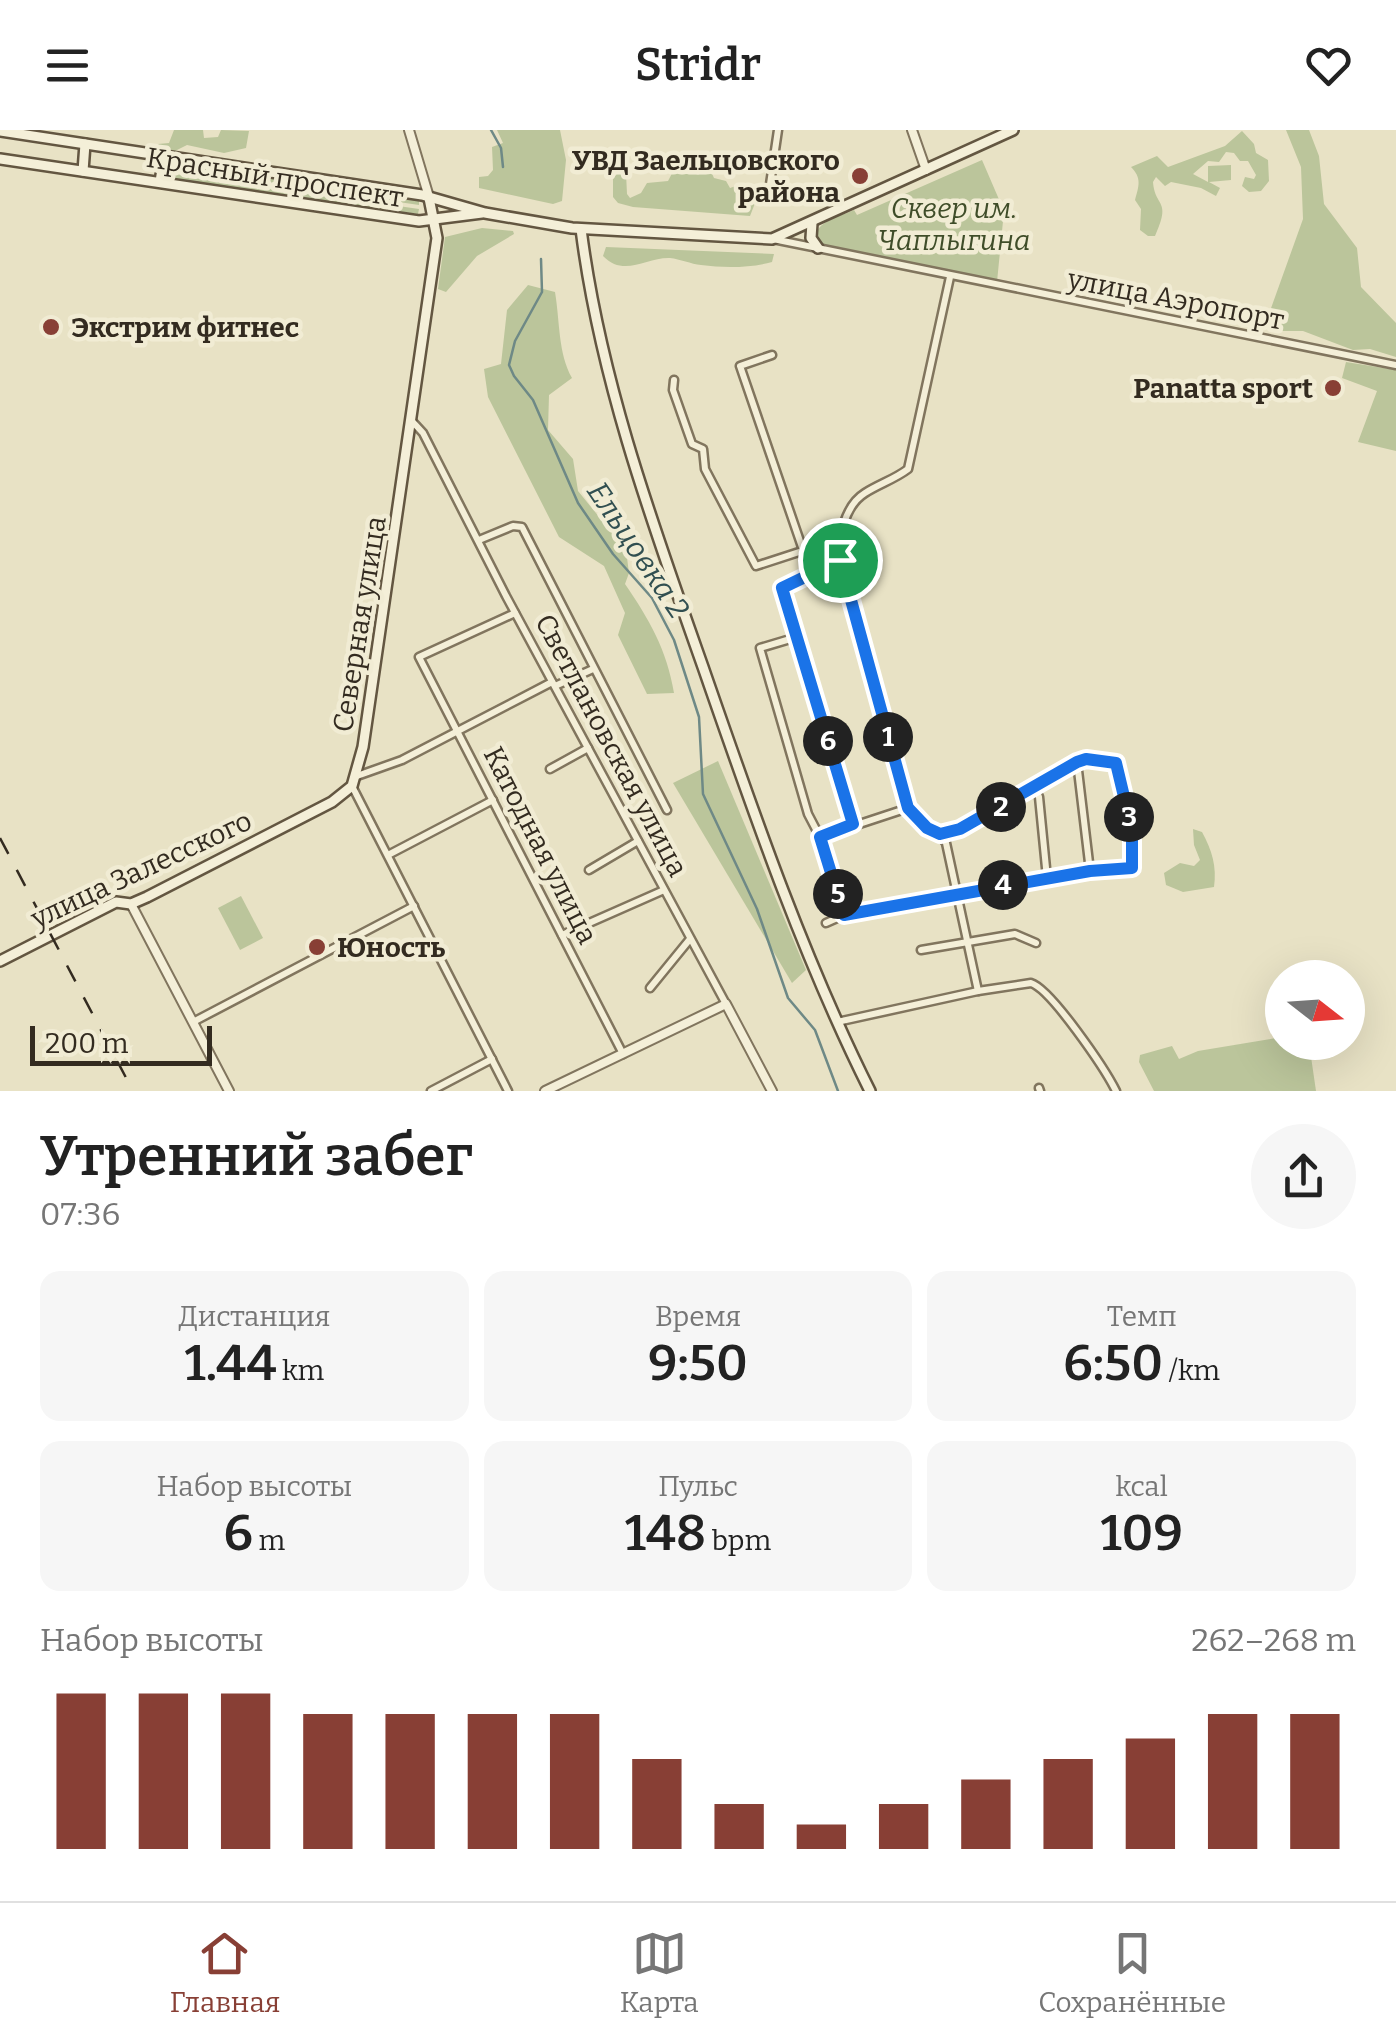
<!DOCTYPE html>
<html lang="ru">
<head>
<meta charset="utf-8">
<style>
  :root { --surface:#fff; --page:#f6f6f6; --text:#222; --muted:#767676; --line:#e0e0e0; --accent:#883f35 }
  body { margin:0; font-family:Bitter,serif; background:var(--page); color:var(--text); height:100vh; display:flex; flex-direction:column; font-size:38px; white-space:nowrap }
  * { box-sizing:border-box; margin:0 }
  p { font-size:32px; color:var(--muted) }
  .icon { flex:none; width:55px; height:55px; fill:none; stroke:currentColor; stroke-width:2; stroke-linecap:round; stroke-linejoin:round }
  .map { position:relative; height:961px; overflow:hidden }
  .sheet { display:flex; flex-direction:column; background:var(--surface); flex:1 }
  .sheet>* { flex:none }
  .needle { width:65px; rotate:107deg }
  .controls { position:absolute; left:1265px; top:830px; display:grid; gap:20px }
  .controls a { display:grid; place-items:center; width:100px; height:100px; border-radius:50%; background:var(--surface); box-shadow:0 10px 40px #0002; font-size:50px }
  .scale { position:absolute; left:30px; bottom:25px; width:182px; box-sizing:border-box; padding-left:10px; border:5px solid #332b20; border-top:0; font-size:28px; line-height:35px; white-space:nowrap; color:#332b20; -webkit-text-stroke:8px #f1ecd4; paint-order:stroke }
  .pin { position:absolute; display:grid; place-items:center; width:85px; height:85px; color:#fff; margin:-42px; border:5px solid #fff; border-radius:50%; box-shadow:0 2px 10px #0007 }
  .km { position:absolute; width:50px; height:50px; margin:-25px; border-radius:50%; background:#222; color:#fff; font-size:28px; line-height:50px; text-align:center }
  .round { display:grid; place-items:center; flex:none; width:105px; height:105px; border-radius:52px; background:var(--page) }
  .overview { display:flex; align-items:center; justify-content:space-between; height:170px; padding:0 40px }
  h1 { font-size:55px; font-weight:600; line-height:75px }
  .figures { display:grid; grid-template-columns:repeat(3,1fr); gap:15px; height:170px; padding:10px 40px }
  .figures div { display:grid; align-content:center; border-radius:20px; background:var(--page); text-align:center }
  .figures b { font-size:50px; font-weight:600 }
  .figures small { font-size:28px; font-weight:400 }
  .figures p { font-size:28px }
  .chart { height:280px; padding:20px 40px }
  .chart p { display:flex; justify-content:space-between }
  .chart svg { width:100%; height:180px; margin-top:10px; stroke:var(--accent); stroke-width:6 }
  header { display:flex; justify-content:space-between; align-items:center; height:130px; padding:0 40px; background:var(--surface); font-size:45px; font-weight:600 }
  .tab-bar { display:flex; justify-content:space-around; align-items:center; height:140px; border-top:2px solid var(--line); background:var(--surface); font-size:28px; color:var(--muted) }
  .tab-bar a { display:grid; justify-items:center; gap:5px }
  .tab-bar .active { color:var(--accent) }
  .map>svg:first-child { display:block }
  .green { fill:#bbc59b }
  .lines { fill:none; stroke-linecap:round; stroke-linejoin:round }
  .stream { stroke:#6e8986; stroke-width:2.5 }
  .minor-casing { stroke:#81755e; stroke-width:11 }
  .tertiary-casing { stroke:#81755e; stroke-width:12 }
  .secondary-casing { stroke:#635641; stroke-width:14 }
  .minor { stroke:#f4efd8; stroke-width:6 }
  .tertiary { stroke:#f4efd8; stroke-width:8 }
  .secondary { stroke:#f4efd8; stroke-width:9 }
  .rail { stroke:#332b20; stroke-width:2.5; stroke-dasharray:18 18; stroke-linecap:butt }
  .route-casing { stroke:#fff; stroke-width:20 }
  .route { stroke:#1a73e8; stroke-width:12 }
  .poi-dot { fill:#883f35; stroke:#f1ecd4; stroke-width:4 }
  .labels { text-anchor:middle; stroke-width:9; stroke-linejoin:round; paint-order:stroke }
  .poi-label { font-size:28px; font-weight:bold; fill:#332b20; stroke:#f1ecd4; text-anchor:end }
  .street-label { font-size:28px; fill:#332b20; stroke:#f1ecd4 }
  .park-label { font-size:28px; font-style:italic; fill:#3f4d29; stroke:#f1ecd4 }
  .water-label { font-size:30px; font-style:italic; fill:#314f51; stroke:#f1ecd4 }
</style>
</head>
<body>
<header><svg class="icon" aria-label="menu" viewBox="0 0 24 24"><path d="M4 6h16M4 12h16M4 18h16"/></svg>Stridr<svg class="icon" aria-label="heart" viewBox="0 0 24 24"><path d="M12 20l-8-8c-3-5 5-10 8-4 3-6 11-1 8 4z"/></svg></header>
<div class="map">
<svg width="1396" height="961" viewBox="0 0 1396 961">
  <rect width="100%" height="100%" fill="#e8e2c5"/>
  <g class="green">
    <polygon points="174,0 203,0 204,8 218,7 221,0 249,1 246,18 224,23 187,15 173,22 156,17 158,14 169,13"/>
    <polygon points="497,0 560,0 566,30 562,71 553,74 479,58 479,47 488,46 493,40 492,17 503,13"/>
    <polygon points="1286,0 1309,0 1319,26 1324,74 1357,118 1361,157 1396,193 1396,227 1370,219 1353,220 1303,201 1280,201 1265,195 1303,89 1301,37"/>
    <path d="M1242 1 1254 14 1256 23 1268 30 1269 51 1261 61 1249 62 1242 56 1245 47 1254 49 1256 45 1248 31H1240L1234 23 1226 22 1219 32 1208 31 1193 44 1208 52V36L1231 35V50L1209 52 1220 58 1216 66 1201 58 1171 52 1165 56 1156 47 1153 52C1155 78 1172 69 1155 106H1148L1140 100 1141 79 1135 70C1139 56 1142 48 1131 37L1157 26 1168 37 1225 16Z"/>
    <polygon points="699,30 707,33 714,48 726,51 730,58 745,53 753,55 757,68 750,86 633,77 618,73 613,67 613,49 619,41 626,43 627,64 630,68 641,63 647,53 668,51 678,32"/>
    <path d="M982 30 1004 81 997 152 822 114 816 109C815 91 839 87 854 80L857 85Z"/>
    <polygon points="169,31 419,69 419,75 168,38"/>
    <polygon points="168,43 419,79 418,84 167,49"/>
    <polygon points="482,98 513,101 514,104 477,126 446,162 438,159 445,107"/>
    <path d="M606 117 774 124 772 132C750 138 724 138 701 135 691 134 680 129 670 128 647 127 624 148 603 126Z"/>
    <path d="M528 155 555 162C560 192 558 223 572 248L549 265 548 300 573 329 578 361 626 420 629 443 625 454C649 489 667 520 674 563L647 564 618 505 625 483 604 436 559 407 488 267 484 239 501 234 507 180Z"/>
    <polygon points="1346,232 1396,240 1396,321 1358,312 1377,261 1342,248"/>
    <polygon points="718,631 806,840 792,853 673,653"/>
    <path d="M1193 699 1202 702C1212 720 1217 737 1214 757L1183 762 1166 755 1164 743 1180 733 1194 736 1200 730 1194 715Z"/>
    <polygon points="241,766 263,808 240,820 218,778"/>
    <polygon points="1282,907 1282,912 1309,913 1316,961 1154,961 1139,932 1140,925 1172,916 1179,929 1198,921"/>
  </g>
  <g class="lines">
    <g class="stream">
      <polyline points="491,0 501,18 503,37"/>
      <polyline points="541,129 542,162 515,211 509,235 514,246 533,270 578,373 613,424 652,468 674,510 699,587 703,664 757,779 788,868 815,900 838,961"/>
    </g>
    <g class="minor-casing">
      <g id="minor">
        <polyline points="769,61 778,0"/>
        <polyline points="773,109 1396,235"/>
        <path d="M950 147 908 339C895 349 879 354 865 363 844 376 838 409 840 430L908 678C919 692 937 699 946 713L978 861"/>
        <polyline points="772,225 740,236 803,420"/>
        <polyline points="674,250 673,260 692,314 703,319 705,339 756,436 839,409"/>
        <polyline points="411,290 423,303 506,466 726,874"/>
        <polyline points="479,410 513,396 522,397 667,680"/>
        <polyline points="840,430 782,458 853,694"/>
        <polyline points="515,483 419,527 623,924"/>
        <polyline points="797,507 760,518 808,684 820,707 844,785"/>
        <polyline points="555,556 593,539"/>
        <polyline points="1077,632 1090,741"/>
        <polyline points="550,639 588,618"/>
        <polyline points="357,646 402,630 552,552"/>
        <polyline points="1034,655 1039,667 1047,748"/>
        <polyline points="352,656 508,961"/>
        <polyline points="820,707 908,678"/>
        <polyline points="388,725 493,670"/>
        <polyline points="589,740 638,711"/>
        <path d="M826 793 844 785 887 775 1090 741 1132 738C1141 705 1124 665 1116 633L1085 629 1077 632 982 689 940 704"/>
        <polyline points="562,805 664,760"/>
        <polyline points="921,820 1015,804 1036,813"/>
        <polyline points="650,858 690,809"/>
        <polyline points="193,892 414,776"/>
        <path d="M837 892 978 861 1031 853C1051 859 1105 939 1116 961"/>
        <polyline points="1039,958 1040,961"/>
        <polyline points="431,961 492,929"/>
      </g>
    </g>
    <g class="tertiary-casing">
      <g id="tertiary">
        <polyline points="409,0 429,67"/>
        <polyline points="912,0 926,40"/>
        <polyline points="131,774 229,961"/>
        <polyline points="545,961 726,874 772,961"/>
      </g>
    </g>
    <g class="secondary-casing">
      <g id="secondary">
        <polyline points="0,1 422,65 485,83 572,98 772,109 1013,0"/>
        <polyline points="0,29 419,91 482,83"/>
        <polyline points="83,41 85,14"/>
        <polyline points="160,52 164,26"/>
        <polyline points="812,93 811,108 818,118"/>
        <path d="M581 99C600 250 653 395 703 537 753 681 802 825 870 961"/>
        <polyline points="0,831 116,772 131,774 147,767 332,672 352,656 363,617 437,108 429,68"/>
      </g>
    </g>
    <use href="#minor" class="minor"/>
    <use href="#tertiary" class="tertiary"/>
    <use href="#secondary" class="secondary"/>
    <polyline class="rail" points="0,708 133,961"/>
  </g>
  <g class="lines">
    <g class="route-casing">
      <polygon id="route" points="840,430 908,678 927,698 940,704 960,699 1077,632 1086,629 1116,633 1132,700 1132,738 1090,741 844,785 820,707 853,694 782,458"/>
    </g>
    <use href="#route" class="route"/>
  </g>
  <g class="poi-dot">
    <circle cx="860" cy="46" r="10"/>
    <circle cx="51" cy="197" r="10"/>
    <circle cx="1333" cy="258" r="10"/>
    <circle cx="317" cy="817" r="10"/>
  </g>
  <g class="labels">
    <g class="poi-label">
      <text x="840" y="40">УВД Заельцовского<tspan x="840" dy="32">района</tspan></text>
      <text x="71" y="207" text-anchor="start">Экстрим фитнес</text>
      <text x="1313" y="268">Panatta sport</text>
      <text x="337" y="827" text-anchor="start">Юность</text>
    </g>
    <g class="street-label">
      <text transform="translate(275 47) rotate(9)" y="10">Красный проспект</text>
      <text transform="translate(1176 169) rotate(11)" y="10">улица Аэропорт</text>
      <text transform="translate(359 494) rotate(-81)" y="10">Северная улица</text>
      <text transform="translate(612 615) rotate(62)" y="10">Светлановская улица</text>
      <text transform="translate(541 715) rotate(63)" y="10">Катодная улица</text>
      <text transform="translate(141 739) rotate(-25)" y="10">улица Залесского</text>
    </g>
    <g class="park-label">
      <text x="954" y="88">Сквер им.<tspan x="954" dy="32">Чаплыгина</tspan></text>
    </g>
    <g class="water-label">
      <text transform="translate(638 420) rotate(56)" y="10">Ельцовка 2</text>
    </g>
  </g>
</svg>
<div class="controls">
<a><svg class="needle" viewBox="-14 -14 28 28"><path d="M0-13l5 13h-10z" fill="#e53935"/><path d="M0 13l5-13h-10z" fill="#767676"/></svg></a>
</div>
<div class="scale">200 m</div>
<div class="pin" style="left:840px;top:430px;background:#1e9e55"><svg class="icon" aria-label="arrive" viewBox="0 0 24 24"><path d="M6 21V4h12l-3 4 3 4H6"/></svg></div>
<b class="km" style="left:888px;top:607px">1</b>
<b class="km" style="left:1001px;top:677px">2</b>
<b class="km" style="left:1129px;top:687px">3</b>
<b class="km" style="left:1003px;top:755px">4</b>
<b class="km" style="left:838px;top:764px">5</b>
<b class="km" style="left:828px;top:611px">6</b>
</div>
<section class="sheet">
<div class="overview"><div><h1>Утренний забег</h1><p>07:36</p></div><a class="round"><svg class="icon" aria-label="share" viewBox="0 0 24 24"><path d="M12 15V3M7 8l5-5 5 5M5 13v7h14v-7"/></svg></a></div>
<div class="figures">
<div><p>Дистанция</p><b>1.44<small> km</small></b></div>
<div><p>Время</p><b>9:50</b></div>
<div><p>Темп</p><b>6:50<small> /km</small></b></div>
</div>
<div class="figures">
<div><p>Набор высоты</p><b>6<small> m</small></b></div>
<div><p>Пульс</p><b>148<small> bpm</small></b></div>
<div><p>kcal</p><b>109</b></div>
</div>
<div class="chart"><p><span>Набор высоты</span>262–268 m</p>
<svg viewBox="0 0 160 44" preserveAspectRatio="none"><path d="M5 44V6M15 44V6M25 44V6M35 44V11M45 44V11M55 44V11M65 44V11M75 44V22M85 44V33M95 44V38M105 44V33M115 44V27M125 44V22M135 44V17M145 44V11M155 44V11"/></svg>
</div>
</section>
<nav class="tab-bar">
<a class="active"><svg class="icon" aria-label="home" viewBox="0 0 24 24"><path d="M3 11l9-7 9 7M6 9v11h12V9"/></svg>Главная</a>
<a><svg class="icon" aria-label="map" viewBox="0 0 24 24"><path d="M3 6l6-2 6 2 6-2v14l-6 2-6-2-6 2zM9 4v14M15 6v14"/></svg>Карта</a>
<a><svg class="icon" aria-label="saved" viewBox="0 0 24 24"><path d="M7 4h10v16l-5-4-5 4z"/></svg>Сохранённые</a>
</nav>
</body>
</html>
